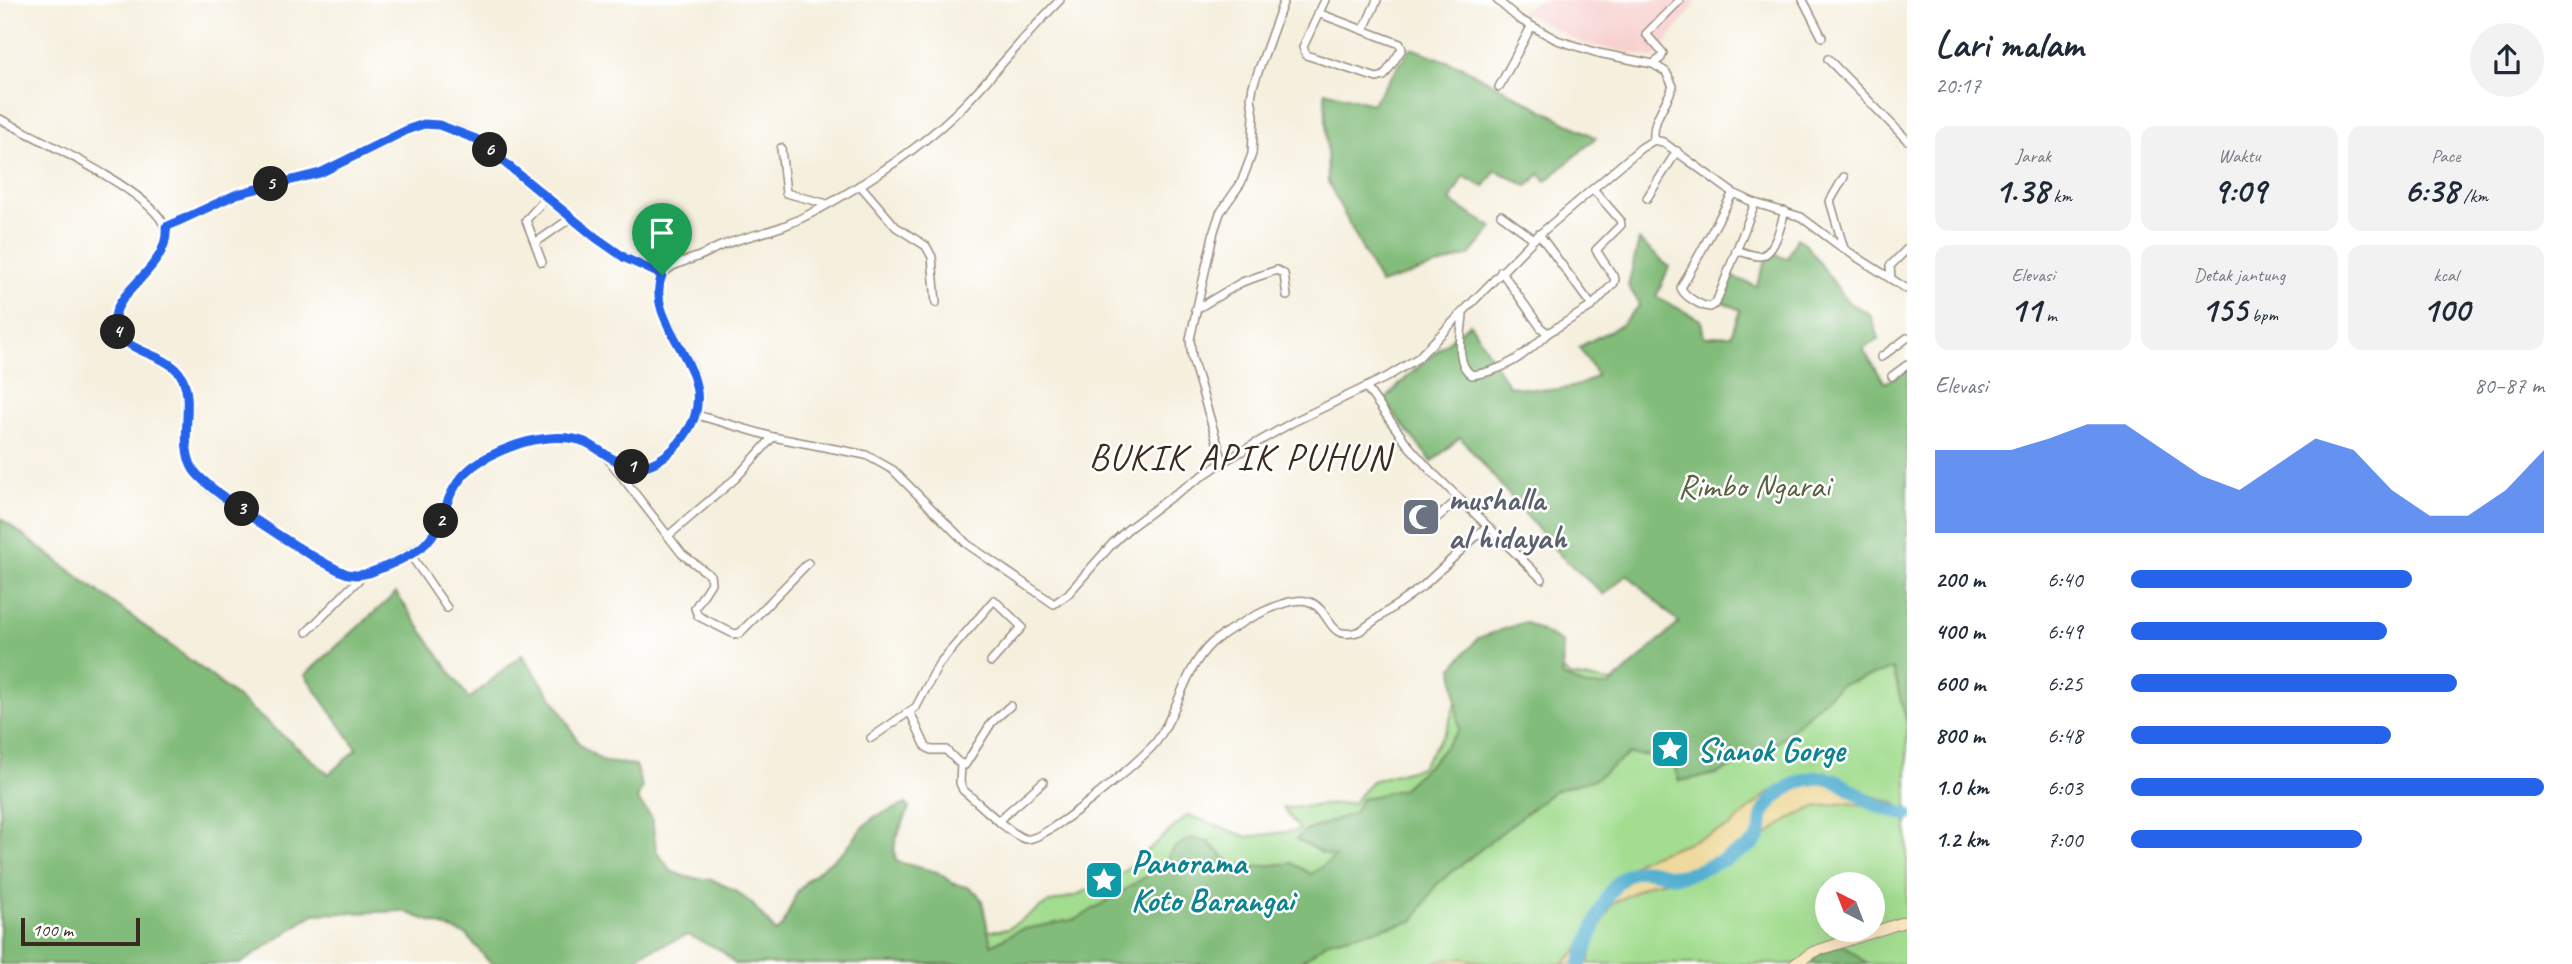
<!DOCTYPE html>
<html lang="id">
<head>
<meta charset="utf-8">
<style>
  :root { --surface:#fff; --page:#f2f2f3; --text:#1f2937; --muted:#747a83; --accent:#2563eb }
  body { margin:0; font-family:Caveat,sans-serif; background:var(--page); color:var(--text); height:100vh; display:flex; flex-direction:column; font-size:26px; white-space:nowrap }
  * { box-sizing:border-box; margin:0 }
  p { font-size:23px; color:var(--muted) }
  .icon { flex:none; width:38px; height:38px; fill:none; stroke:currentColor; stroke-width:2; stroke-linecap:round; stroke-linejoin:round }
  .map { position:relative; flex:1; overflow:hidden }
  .sheet { display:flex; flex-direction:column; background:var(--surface); width:665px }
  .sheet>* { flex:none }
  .needle { width:46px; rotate:318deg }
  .fabs { position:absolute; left:1815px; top:872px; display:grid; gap:14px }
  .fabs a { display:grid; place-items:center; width:70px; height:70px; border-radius:50%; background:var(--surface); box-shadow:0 7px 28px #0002; font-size:35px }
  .scale { position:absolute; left:21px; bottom:18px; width:119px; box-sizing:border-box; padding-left:7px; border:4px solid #3b2a1e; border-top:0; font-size:19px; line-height:24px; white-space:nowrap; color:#3b2a1e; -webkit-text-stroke:5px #fff; paint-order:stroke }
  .pin { position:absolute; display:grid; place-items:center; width:60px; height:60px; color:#fff; margin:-72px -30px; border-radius:50% 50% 50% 0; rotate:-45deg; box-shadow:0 0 7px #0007 }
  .pin .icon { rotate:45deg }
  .km { position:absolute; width:35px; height:35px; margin:-18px; border-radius:50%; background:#222; color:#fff; font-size:19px; line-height:35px; text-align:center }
  .round { display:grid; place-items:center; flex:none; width:74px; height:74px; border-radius:37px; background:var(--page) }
  .head { display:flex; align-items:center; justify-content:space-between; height:119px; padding:0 28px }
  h1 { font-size:38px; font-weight:800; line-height:52px }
  .figures { display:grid; grid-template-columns:repeat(3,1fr); gap:10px; height:119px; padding:7px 28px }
  .figures div { display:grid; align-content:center; border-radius:14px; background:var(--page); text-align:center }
  .figures b { font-size:35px; font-weight:800 }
  .figures small { font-size:19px; font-weight:400 }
  .figures p { font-size:19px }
  .chart { height:196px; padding:14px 28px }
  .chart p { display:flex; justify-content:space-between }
  .chart svg { width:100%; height:126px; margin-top:7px; fill:var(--accent); opacity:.7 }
  ul { padding:0 28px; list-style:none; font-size:23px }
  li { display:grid; grid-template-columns:112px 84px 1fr; align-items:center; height:52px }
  li i { height:18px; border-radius:9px; background:var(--accent) }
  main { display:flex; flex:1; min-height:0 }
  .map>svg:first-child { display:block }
  .built { fill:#f7d0cf }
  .green { fill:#a3dd90; stroke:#6f8457; stroke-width:2; fill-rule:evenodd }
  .forest { fill:#82bc7a; stroke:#5e734c; stroke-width:2 }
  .sand { fill:#eeda9e; stroke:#94825e; stroke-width:2 }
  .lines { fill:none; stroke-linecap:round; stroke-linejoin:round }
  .river { stroke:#52afd0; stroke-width:14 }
  .minor-casing { stroke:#988c7e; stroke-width:10 }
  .secondary-casing { stroke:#988c7e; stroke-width:12 }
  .minor { stroke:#fff; stroke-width:7 }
  .secondary { stroke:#fbe6c4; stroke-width:10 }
  .route-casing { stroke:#fff; stroke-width:14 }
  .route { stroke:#2563eb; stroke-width:9 }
  .labels { text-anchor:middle; stroke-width:5; stroke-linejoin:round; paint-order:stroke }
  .park-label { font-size:33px; fill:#5a6040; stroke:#fff }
  .worship-label { font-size:33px; font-weight:bold; fill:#5b616d; stroke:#fff; text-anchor:start }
  .culture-label { font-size:33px; font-weight:bold; fill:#0d838f; stroke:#fff; text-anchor:start }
  .quarter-label { font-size:37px; letter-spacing:2px; fill:#3b2a1e; stroke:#fff }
</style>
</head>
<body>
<main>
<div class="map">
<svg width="1907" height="964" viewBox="0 0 1907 964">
  <rect width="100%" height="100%" fill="#fff"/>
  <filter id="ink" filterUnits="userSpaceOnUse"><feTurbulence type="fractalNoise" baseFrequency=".0143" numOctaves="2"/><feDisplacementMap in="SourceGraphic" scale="14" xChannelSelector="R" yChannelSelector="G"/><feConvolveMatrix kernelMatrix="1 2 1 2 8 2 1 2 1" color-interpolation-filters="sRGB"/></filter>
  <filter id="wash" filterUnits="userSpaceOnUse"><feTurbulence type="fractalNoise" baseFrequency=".00686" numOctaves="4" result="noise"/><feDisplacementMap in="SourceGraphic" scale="28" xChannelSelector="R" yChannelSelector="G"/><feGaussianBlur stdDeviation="1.57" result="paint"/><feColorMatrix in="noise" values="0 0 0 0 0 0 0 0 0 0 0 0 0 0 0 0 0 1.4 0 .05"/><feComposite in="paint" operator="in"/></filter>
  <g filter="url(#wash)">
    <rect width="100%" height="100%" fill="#f5efdd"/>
    <polygon class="built" points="1539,0 1698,0 1655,58 1584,44 1521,11"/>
    <path class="green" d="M1907 567V964H864L886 943 1007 929 1048 903 1074 896 1120 875 1188 815 1247 837 1300 830 1283 808 1353 803 1372 781 1421 767 1446 731 1456 702 1535 638 1569 676 1611 682ZM1827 884H1872V929H1827Z"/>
    <g class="forest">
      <polygon points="1411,48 1460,66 1596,138 1546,181 1540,174 1527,186 1496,170 1484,187 1463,176 1450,201 1493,228 1470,255 1380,284 1328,182 1325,91 1372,104"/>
      <path d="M1797 238 1805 243 1848 302 1870 314 1879 338 1863 349 1885 383 1907 369V724L1893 669 1840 685 1773 747 1717 774 1679 781 1671 757 1629 754 1595 779 1554 791 1437 884 1413 921 1329 941 1298 964H735L721 950 688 935 647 951 629 964H491L467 935 403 911 314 914 240 964H0V518L210 675 329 774 357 749 305 675 396 593 469 699 522 655 558 706 580 745 604 762 635 765 642 787 637 799 652 818 656 850 671 871 686 877 713 880 734 890 752 904 776 932 782 927 797 892 808 879 846 849 861 829 874 817 906 804 909 808C904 824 888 845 897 862L937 872 954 884 967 887 977 893 982 901 991 945 1019 930 1077 919 1163 866 1174 848 1191 838 1208 842 1232 864 1252 867 1292 863 1311 874 1335 857 1322 853 1296 839 1305 831 1354 813 1361 799 1402 789 1434 760 1459 730 1453 667 1478 638 1525 622 1563 643 1562 676 1586 686H1609L1679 623 1627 574 1604 595 1560 555 1460 437 1432 462 1384 401 1407 377 1470 323 1509 386C1539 390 1572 395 1597 375L1579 347 1621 325 1639 306 1638 301 1628 286 1639 240 1669 267 1656 297 1701 320 1704 337 1731 335 1740 310 1721 301 1731 276 1756 286 1769 252 1787 259Z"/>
      <polygon points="1842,944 1867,964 1812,964 1816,954"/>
    </g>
    <g class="sand">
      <polygon points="1825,771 1860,792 1895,803 1904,810 1847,803 1815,807 1789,819 1731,860 1692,877 1649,884 1612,904 1591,945 1590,964 1563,964 1578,950 1612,883 1640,860 1730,827 1769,792"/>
      <polygon points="1462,958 1488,964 1432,964 1437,961"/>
    </g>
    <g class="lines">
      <path class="river" d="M1580 964C1591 939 1601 896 1622 879 1646 859 1659 880 1683 875 1698 872 1744 852 1755 842 1762 836 1761 826 1762 818 1767 797 1795 780 1815 778 1836 775 1854 793 1872 803 1883 809 1896 811 1907 815"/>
    </g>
  </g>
  <g filter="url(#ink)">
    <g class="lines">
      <g class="minor-casing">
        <g id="minor">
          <path d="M1497 0 1519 19 1557 40 1598 53 1653 64 1666 72 1673 86C1666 106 1652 118 1654 140"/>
          <polyline points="1803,0 1822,37"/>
          <polyline points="1318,13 1400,44 1402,49 1384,76 1377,78 1306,55 1303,47 1325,0"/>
          <polyline points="1364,29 1377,0"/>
          <polyline points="1828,59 1907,140"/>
          <polyline points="1653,64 1661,58 1663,53 1646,34 1680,0"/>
          <polyline points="1499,87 1531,27"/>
          <path d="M0 119C37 139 145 188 163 223 168 231 167 240 164 248 153 271 115 295 115 320 113 350 166 353 180 373 197 399 177 441 193 469 207 494 253 517 277 533 299 547 321 566 346 574 360 578 375 571 388 564 414 552 434 542 444 513 449 499 453 484 464 473 481 456 511 444 535 440 551 437 572 437 587 444 601 449 612 460 626 465 648 474 673 453 685 436 699 417 701 390 692 368 682 345 643 295 665 272 673 263 687 261 697 257 706 254 713 249 721 246 740 238 761 234 781 227 802 219 824 207 844 195 886 170 930 140 964 105 997 71 1026 34 1060 0"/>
          <polyline points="781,148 786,193 827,204"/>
          <polyline points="1844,177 1830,201 1844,249"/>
          <polyline points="860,185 896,227 926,246 932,257 936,303"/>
          <path d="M1733 193 1681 288C1685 297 1701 306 1710 307L1716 303 1755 203"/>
          <polyline points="1647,198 1677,151"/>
          <polyline points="1501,215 1534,239"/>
          <path d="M166 227 237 194 320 173 409 129C458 113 491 151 525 180 547 199 569 217 592 235 614 252 637 263 662 275"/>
          <polyline points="1539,234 1592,306"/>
          <polyline points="535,243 571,218"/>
          <path d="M1736 250C1743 252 1752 256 1759 256 1775 256 1781 223 1785 211"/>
          <polyline points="542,262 526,220 546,198"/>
          <polyline points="1501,271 1541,328 1548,333 1592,306 1614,283 1615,279 1596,250 1621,225 1620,220 1593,189"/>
          <polyline points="1891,279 1890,266 1907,249"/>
          <polyline points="1195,310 1242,282 1277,270 1284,274 1287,296"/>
          <path d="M1463 314C1462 332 1454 364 1472 375 1505 371 1525 355 1548 333"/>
          <polyline points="1881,357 1907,338"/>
          <polyline points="1892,376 1907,365"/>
          <polyline points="1366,387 1407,444 1430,470 1542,579"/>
          <polyline points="697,415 773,437 866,455 893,470 967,544 1054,604 1068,594 1112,544 1128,529 1171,497 1223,462 1293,422 1387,377 1418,358 1534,239 1641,148 1654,140 1663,142 1733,193 1755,203 1801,217 1841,247 1907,289"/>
          <polyline points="606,456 682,554 710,575 711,583 695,608 698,616 734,634 740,633 808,563"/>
          <polyline points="1223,462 1192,358 1190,339 1214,231 1220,213 1241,183 1252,154 1254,116 1251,98 1253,86 1284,0"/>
          <polyline points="1432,522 1459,499"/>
          <polyline points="669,535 736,478 773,437"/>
          <polyline points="410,554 447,608"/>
          <polyline points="307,632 363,575"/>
          <polyline points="910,712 926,747 931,750 946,750 958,762 965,765 992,722 1010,706"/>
          <polyline points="871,738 916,707 939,664 994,600 1022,627 991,662"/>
          <path d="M961 764 960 783 963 790C976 800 1012 837 1026 839 1044 843 1143 759 1156 742 1180 710 1185 662 1218 638 1236 625 1290 593 1310 602 1332 611 1327 643 1360 631L1423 586 1487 526"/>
          <polyline points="999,820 1043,782"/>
        </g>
      </g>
      <g class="secondary-casing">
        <polyline id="secondary" points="1795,964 1813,952 1907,921"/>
      </g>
      <use href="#minor" class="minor"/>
      <use href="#secondary" class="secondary"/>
    </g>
  </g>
  <g class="lines" filter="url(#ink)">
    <g class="route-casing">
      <path id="route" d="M424 124 439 125 476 139 595 237 625 258 662 275C641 327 729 374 685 435 672 454 646 475 622 464 609 458 598 448 585 442 564 434 536 438 516 445 482 457 458 470 446 506 442 520 437 532 426 543 415 555 385 567 369 573 362 575 356 576 348 574 324 567 205 490 193 469 177 441 197 399 180 374 166 352 118 353 115 323 111 291 170 269 166 227L237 194 320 173 409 129Z"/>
    </g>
    <use href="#route" class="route"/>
  </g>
  <defs>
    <g id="mosque-square" transform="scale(2.0125)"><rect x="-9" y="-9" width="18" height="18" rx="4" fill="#6b7280" stroke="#fff"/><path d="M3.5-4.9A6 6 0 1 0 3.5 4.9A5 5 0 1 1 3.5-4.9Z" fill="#fff"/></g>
    <g id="sight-square" transform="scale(2.0125)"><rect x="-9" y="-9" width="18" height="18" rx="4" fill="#0f9aa8" stroke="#fff"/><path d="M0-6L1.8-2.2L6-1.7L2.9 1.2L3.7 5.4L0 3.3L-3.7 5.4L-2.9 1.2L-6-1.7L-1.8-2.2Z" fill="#fff"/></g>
  </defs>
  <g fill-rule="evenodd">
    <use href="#mosque-square" x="1421" y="517"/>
    <use href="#sight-square" x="1670" y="749"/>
    <use href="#sight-square" x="1104" y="880"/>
  </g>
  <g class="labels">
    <g class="park-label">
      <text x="1754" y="497">Rimbo Ngarai</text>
    </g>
    <g class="worship-label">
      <text x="1448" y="510">mushalla<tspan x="1448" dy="38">al hidayah</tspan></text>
    </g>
    <g class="culture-label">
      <text x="1697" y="761">Sianok Gorge</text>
      <text x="1131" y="873">Panorama<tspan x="1131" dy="38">Koto Barangai</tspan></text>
    </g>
    <g class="quarter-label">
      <text x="1240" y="469">BUKIK APIK PUHUN</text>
    </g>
  </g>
</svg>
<div class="fabs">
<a><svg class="needle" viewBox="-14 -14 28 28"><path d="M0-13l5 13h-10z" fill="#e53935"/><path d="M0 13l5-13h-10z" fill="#747a83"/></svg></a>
</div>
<div class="scale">100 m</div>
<div class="pin" style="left:662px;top:275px;background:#1e9e55"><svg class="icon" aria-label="arrive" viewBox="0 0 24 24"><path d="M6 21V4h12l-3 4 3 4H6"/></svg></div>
<b class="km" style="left:632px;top:467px">1</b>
<b class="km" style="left:441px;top:521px">2</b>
<b class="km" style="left:242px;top:509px">3</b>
<b class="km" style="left:118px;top:332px">4</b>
<b class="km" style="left:271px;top:184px">5</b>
<b class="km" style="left:490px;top:150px">6</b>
</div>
<section class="sheet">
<div class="head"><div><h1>Lari malam</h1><p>20:17</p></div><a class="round"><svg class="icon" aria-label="share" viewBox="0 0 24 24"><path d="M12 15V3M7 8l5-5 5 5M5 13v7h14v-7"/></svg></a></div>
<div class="figures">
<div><p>Jarak</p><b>1.38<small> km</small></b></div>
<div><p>Waktu</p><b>9:09</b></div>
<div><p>Pace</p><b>6:38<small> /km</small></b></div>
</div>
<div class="figures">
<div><p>Elevasi</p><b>11<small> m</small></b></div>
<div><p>Detak jantung</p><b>155<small> bpm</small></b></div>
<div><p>kcal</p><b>100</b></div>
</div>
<div class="chart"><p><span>Elevasi</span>80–87 m</p>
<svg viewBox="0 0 160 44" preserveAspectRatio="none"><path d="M0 44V15L10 15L20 15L30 11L40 6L50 6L60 15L70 24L80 29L90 20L100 11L110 15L120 29L130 38L140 38L150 29L160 15V44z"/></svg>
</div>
<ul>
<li><b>200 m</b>6:40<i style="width:68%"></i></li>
<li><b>400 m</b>6:49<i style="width:62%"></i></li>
<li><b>600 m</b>6:25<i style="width:79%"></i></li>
<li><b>800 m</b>6:48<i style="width:63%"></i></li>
<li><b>1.0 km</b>6:03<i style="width:100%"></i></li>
<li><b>1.2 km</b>7:00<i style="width:56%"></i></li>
</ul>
</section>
</main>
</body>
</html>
